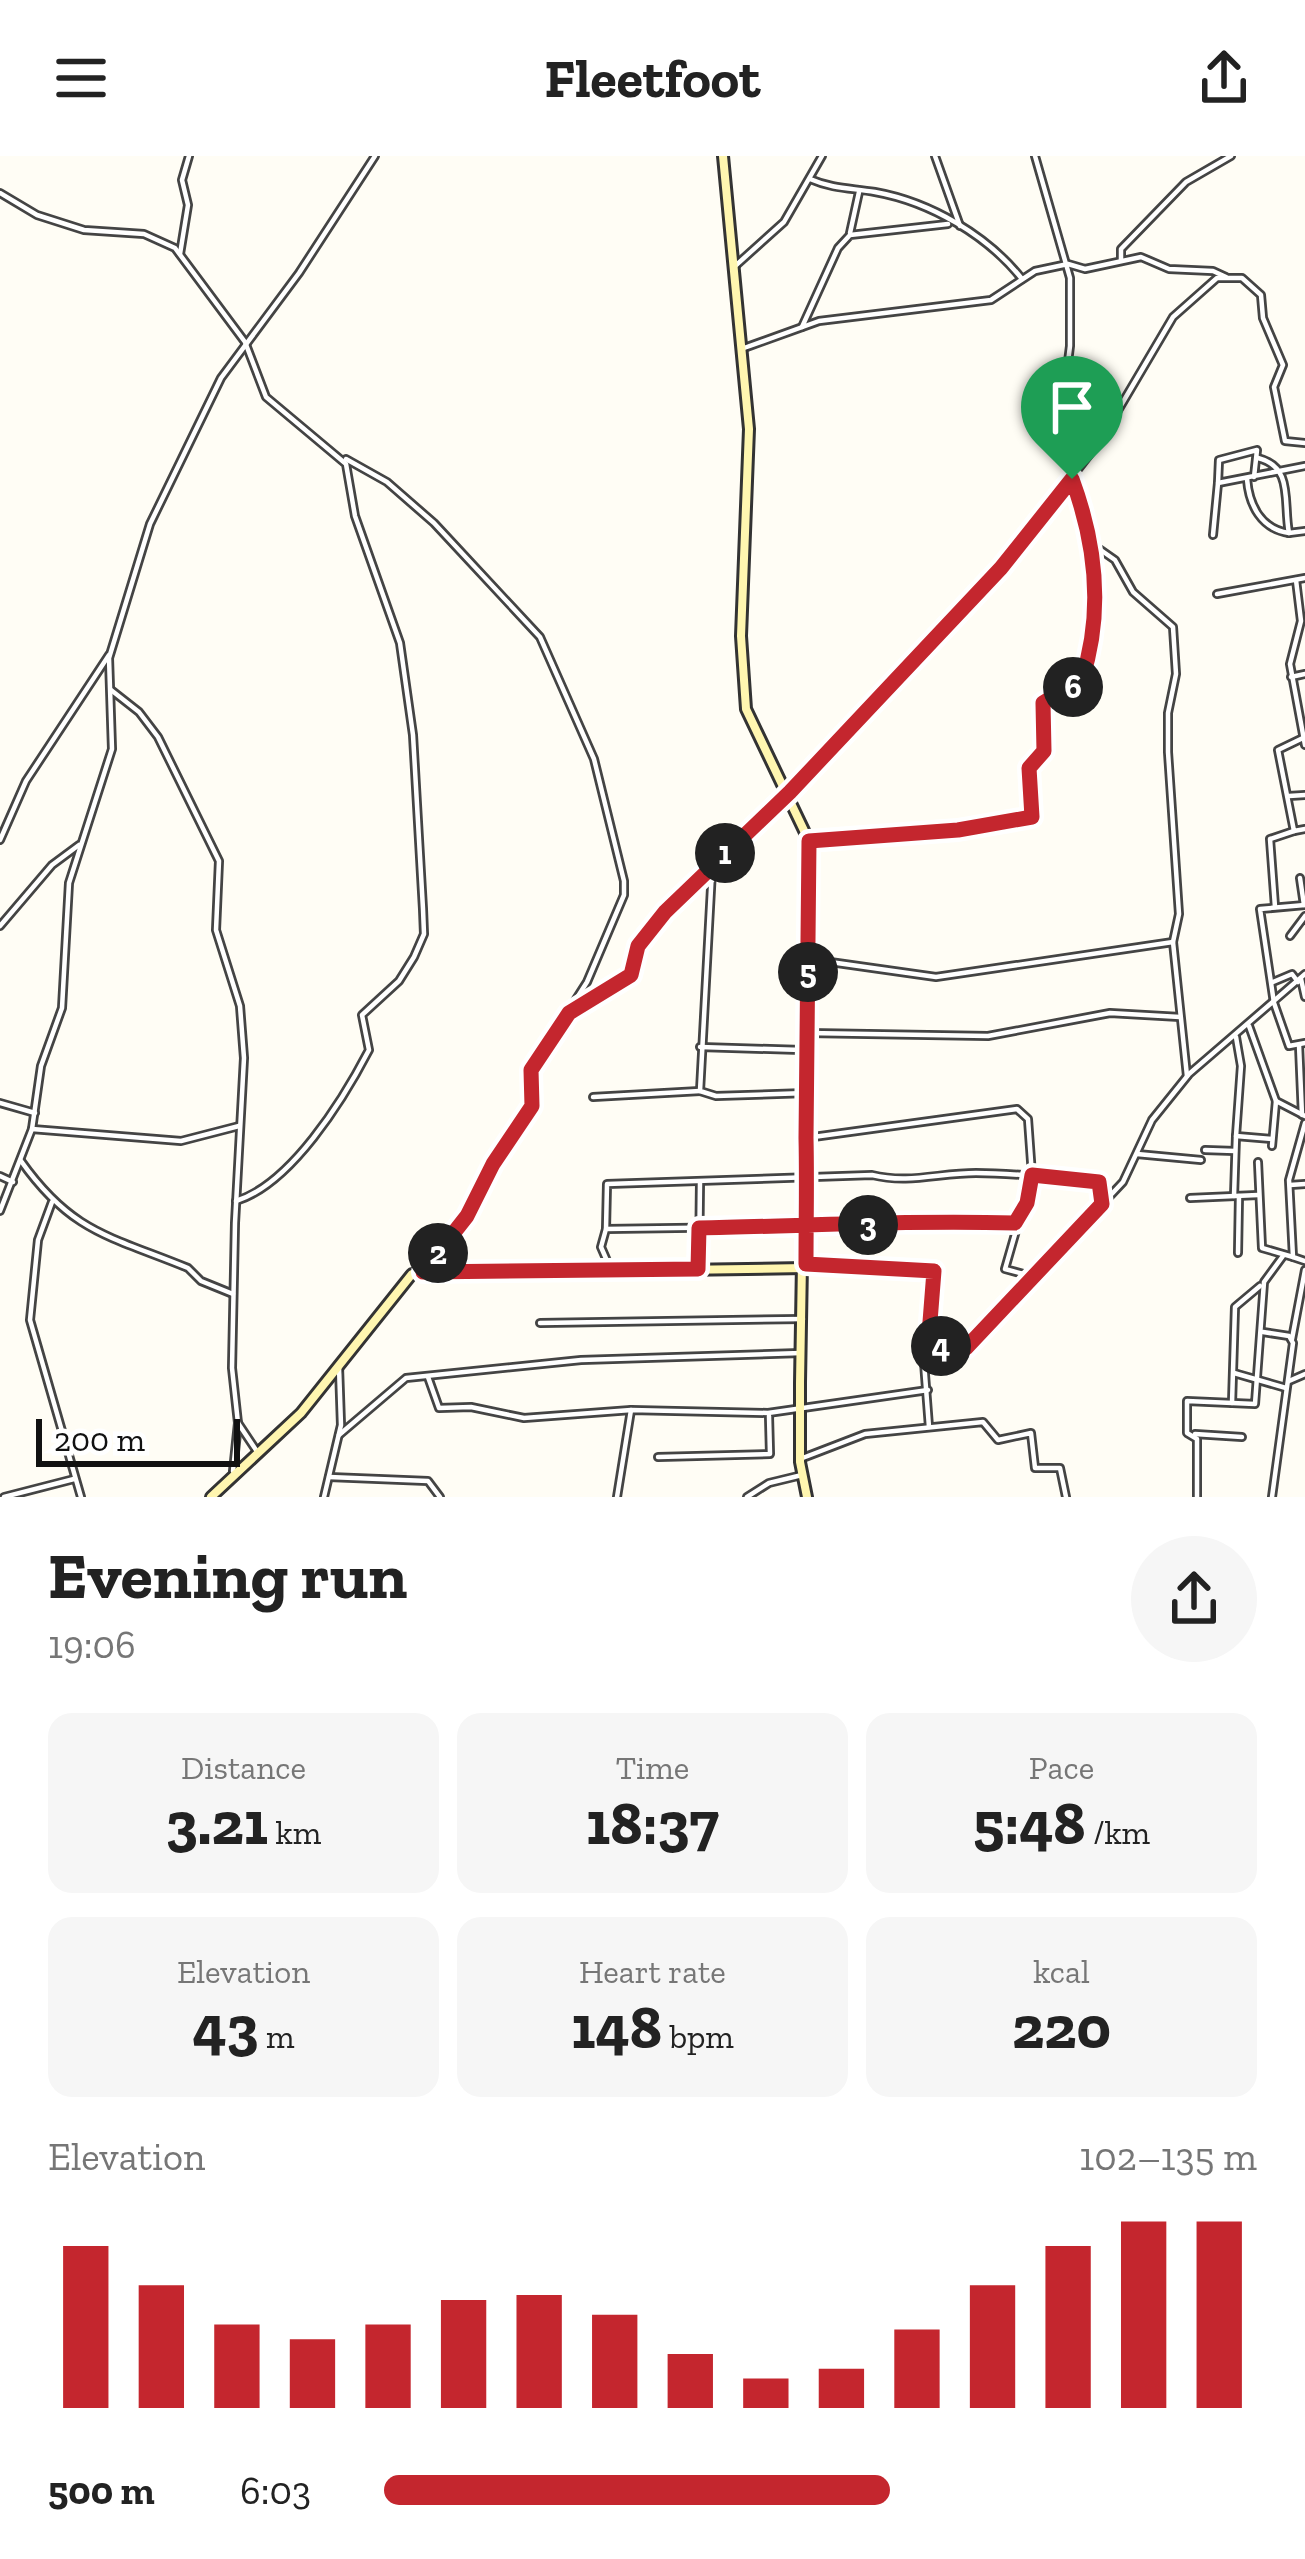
<!DOCTYPE html>
<html lang="en">
<head>
<meta charset="utf-8">
<style>
  :root { --surface:#fff; --page:#f6f6f6; --text:#222; --muted:#767676; --accent:#c4262e }
  body { margin:0; font-family:"Zilla Slab",serif; background:var(--page); color:var(--text); height:100vh; display:flex; flex-direction:column; font-size:45px; white-space:nowrap }
  * { box-sizing:border-box; margin:0 }
  p { font-size:39px; color:var(--muted) }
  .icon { flex:none; width:66px; height:66px; fill:none; stroke:currentColor; stroke-width:2; stroke-linecap:round; stroke-linejoin:round }
  .map { position:relative; height:1341px; overflow:hidden }
  .side { display:flex; flex-direction:column; background:var(--surface); flex:1 }
  .side>* { flex:none }
  .scale { position:absolute; left:36px; bottom:30px; width:204px; box-sizing:border-box; padding-left:12px; border:6px solid #111; border-top:0; font-size:33px; line-height:42px; white-space:nowrap; color:#111; -webkit-text-stroke:9px #fff; paint-order:stroke }
  .pin { position:absolute; display:grid; place-items:center; width:102px; height:102px; color:#fff; margin:-123px -51px; border-radius:50% 50% 50% 0; rotate:-45deg; box-shadow:0 0 12px #0007 }
  .pin .icon { rotate:45deg }
  .km { position:absolute; width:60px; height:60px; margin:-30px; border-radius:50%; background:#222; color:#fff; font-size:33px; line-height:60px; text-align:center }
  .round { display:grid; place-items:center; flex:none; width:126px; height:126px; border-radius:63px; background:var(--page) }
  .overview { display:flex; align-items:center; justify-content:space-between; height:204px; padding:0 48px }
  h1 { font-size:66px; font-weight:800; line-height:90px }
  .metrics { display:grid; grid-template-columns:repeat(3,1fr); gap:18px; height:204px; padding:12px 48px }
  .metrics div { display:grid; align-content:center; border-radius:24px; background:var(--page); text-align:center }
  .metrics b { font-size:60px; font-weight:800 }
  .metrics small { font-size:33px; font-weight:400 }
  .metrics p { font-size:33px }
  .chart { height:336px; padding:24px 48px }
  .chart p { display:flex; justify-content:space-between }
  .chart svg { width:100%; height:216px; margin-top:12px; stroke:var(--accent); stroke-width:6 }
  ul { padding:0 48px; list-style:none; font-size:39px }
  li { display:grid; grid-template-columns:192px 144px 1fr; align-items:center; height:90px }
  li i { height:30px; border-radius:15px; background:var(--accent) }
  header { display:flex; justify-content:space-between; align-items:center; height:156px; padding:0 48px; background:var(--surface); font-size:54px; font-weight:800 }
  .map>svg:first-child { display:block }
  .lines { fill:none; stroke-linecap:round; stroke-linejoin:round }
  .street-casing { stroke:#444; stroke-width:10 }
  .secondary-casing { stroke:#333; stroke-width:14 }
  .street { stroke:#fff; stroke-width:4.5 }
  .secondary { stroke:#fff6b0; stroke-width:8 }
  .route-casing { stroke:#fff; stroke-width:24 }
  .route { stroke:#c4262e; stroke-width:15 }
</style>
</head>
<body>
<header><svg class="icon" aria-label="menu" viewBox="0 0 24 24"><path d="M4 6h16M4 12h16M4 18h16"/></svg>Fleetfoot<svg class="icon" aria-label="share" viewBox="0 0 24 24"><path d="M12 15V3M7 8l5-5 5 5M5 13v7h14v-7"/></svg></header>
<div class="map">
<svg width="1305" height="1341" viewBox="0 0 1305 1341">
  <rect width="100%" height="100%" fill="#fffdf5"/>
  <g class="lines">
    <g class="street-casing">
      <g id="street">
        <polyline points="935,0 960,70"/>
        <polyline points="1035,0 1070,122 1070,190 1061,262 1072,323 1095,390 1115,404 1133,436 1173,471 1176,518 1168,557 1168,596 1179,758 1173,786 1187,920"/>
        <path d="M810 23C833 33 851 32 875 36 931 46 988 80 1022 123"/>
        <path d="M0 37 37 59 84 74 144 78 175 92 245 186 266 241 346 308 355 360 400 487 413 579 423 753 424 778 414 801 399 825 362 859 369 894C343 944 291 1028 236 1045"/>
        <polyline points="850,77 859,36"/>
        <polyline points="180,98 188,49 182,24 189,0"/>
        <polyline points="1121,104 1121,93 1186,26 1231,0"/>
        <polyline points="734,111 784,66 822,0"/>
        <polyline points="802,171 838,92 850,79 948,68"/>
        <polyline points="744,192 819,165 991,144 1035,115 1068,108 1085,113 1141,101 1169,113 1213,115 1226,121"/>
        <path d="M1258 302C1294 311 1283 346 1289 377L1305 375"/>
        <polyline points="346,303 387,326 434,367 540,481 594,603 624,725 624,739 587,826 531,914 532,950 492,1008 468,1060 424,1116"/>
        <polyline points="1254,321 1257,294 1219,304 1218,327 1305,310"/>
        <path d="M1247 323C1249 349 1261 373 1289 377"/>
        <polyline points="1213,379 1218,327"/>
        <polyline points="1296,424 1301,465 1290,508 1305,589"/>
        <polyline points="1217,438 1305,422"/>
        <polyline points="1291,521 1305,518"/>
        <polyline points="111,534 139,556 158,581 219,705 216,774 240,850 244,902 235,1067 232,1212 238,1267 233,1315"/>
        <polyline points="1305,581 1278,594 1294,675 1305,673"/>
        <polyline points="1289,640 1305,639"/>
        <polyline points="0,684 26,625 109,499"/>
        <polyline points="809,685 958,674 1032,661 1029,612 1044,594 1044,547 1082,523 1095,445 1095,390"/>
        <polyline points="712,714 700,935 716,940 807,937"/>
        <polyline points="1300,722 1304,749"/>
        <polyline points="1305,749 1260,753 1274,847 1289,890 1305,887"/>
        <polyline points="1275,751 1270,683 1294,675"/>
        <polyline points="0,770 52,709 79,689"/>
        <polyline points="1290,780 1305,760"/>
        <polyline points="809,803 936,821 1173,786"/>
        <polyline points="1301,823 1305,841"/>
        <polyline points="1273,826 1292,818 1298,826"/>
        <polyline points="569,858 631,819 638,790 665,756 790,636 1001,412 1100,285 1173,161 1217,122 1242,122 1261,139 1263,162 1283,209 1274,231 1285,285 1305,287"/>
        <polyline points="1249,870 1276,945 1305,960"/>
        <polyline points="808,877 988,880 1110,857 1180,861"/>
        <polyline points="1236,881 1241,910 1236,980 1272,983"/>
        <polyline points="1299,889 1302,959"/>
        <polyline points="700,891 802,894"/>
        <polyline points="593,941 700,935"/>
        <polyline points="0,947 35,957"/>
        <polyline points="1305,967 1289,1024 1293,1101 1305,1105"/>
        <polyline points="32,973 181,985 239,970"/>
        <polyline points="806,982 1017,953 1028,963 1032,1019 1005,1113 1031,1120"/>
        <polyline points="1272,990 1276,945"/>
        <polyline points="1205,994 1235,995"/>
        <polyline points="1137,998 1201,1004"/>
        <path d="M21 1005C72 1077 110 1080 188 1112L201 1125 233 1138"/>
        <polyline points="1258,1006 1262,1092 1293,1101"/>
        <polyline points="0,1020 13,1026"/>
        <polyline points="1290,1029 1305,1028"/>
        <polyline points="1234,1040 1236,980"/>
        <polyline points="1190,1042 1258,1039"/>
        <polyline points="52,1046 38,1084 30,1164 81,1341"/>
        <polyline points="0,1055 32,973 41,910 62,852 69,727 112,593 109,502 150,368 221,222 299,117 375,0"/>
        <path d="M606 1073 607 1028 872 1019C909 1028 939 1017 976 1017 1017 1017 1058 1022 1099 1026L1101 1045"/>
        <polyline points="1238,1097 1239,1040"/>
        <polyline points="806,1109 934,1115 928,1191"/>
        <polyline points="699,1110 700,1026"/>
        <polyline points="611,1114 601,1091 606,1073 1015,1067"/>
        <polyline points="540,1167 803,1163"/>
        <polyline points="1263,1176 1289,1180 1293,1187 1272,1341"/>
        <polyline points="1292,1183 1305,1114"/>
        <polyline points="1234,1217 1286,1232"/>
        <polyline points="428,1221 439,1252 471,1251 524,1262 631,1254 768,1257 928,1234"/>
        <polyline points="1289,1225 1305,1218"/>
        <polyline points="1232,1247 1235,1151 1260,1130"/>
        <polyline points="238,1267 258,1297"/>
        <polyline points="929,1271 924,1206 928,1191 969,1190 1123,1026 1152,964 1189,918 1305,818"/>
        <polyline points="1195,1278 1242,1281"/>
        <polyline points="339,1279 406,1222 581,1204 801,1197"/>
        <polyline points="658,1301 770,1298 769,1260"/>
        <polyline points="800,1303 865,1278 983,1266 998,1284 1031,1277 1035,1312 1060,1312 1066,1341"/>
        <polyline points="329,1321 428,1325 440,1341"/>
        <polyline points="4,1341 74,1323"/>
        <polyline points="324,1341 341,1269 339,1211"/>
        <polyline points="617,1341 631,1254"/>
        <polyline points="747,1341 769,1327 802,1319"/>
        <polyline points="1197,1341 1197,1283 1187,1277 1187,1245 1255,1248 1264,1126 1283,1100"/>
      </g>
    </g>
    <g class="secondary-casing">
      <g id="secondary">
        <polyline points="723,0 749,273 741,480 746,553 809,685 800,1227 800,1306 807,1341"/>
        <polyline points="211,1341 301,1257 412,1118 805,1112"/>
      </g>
    </g>
    <use href="#street" class="street"/>
    <use href="#secondary" class="secondary"/>
  </g>
  <g class="lines">
    <g class="route-casing">
      <path id="route" d="M1072 323 1001 412 790 636 665 756 638 790 631 819 569 857 531 914 532 950 493 1008 467 1060 423 1116 698 1113 699 1072C804 1070 910 1064 1015 1067L1027 1047 1032 1019 1099 1026 1102 1048 966 1192 928 1191 934 1115 806 1108C806 1066 807 1024 806 982L809 685 958 674 1032 661 1029 612 1044 595 1043 547 1082 523C1104 455 1096 388 1072 323"/>
    </g>
    <use href="#route" class="route"/>
  </g>
</svg>
<div class="scale">200 m</div>
<div class="pin" style="left:1072px;top:323px;background:#1e9e55"><svg class="icon" aria-label="arrive" viewBox="0 0 24 24"><path d="M6 21V4h12l-3 4 3 4H6"/></svg></div>
<b class="km" style="left:725px;top:697px">1</b>
<b class="km" style="left:438px;top:1097px">2</b>
<b class="km" style="left:868px;top:1069px">3</b>
<b class="km" style="left:941px;top:1190px">4</b>
<b class="km" style="left:808px;top:816px">5</b>
<b class="km" style="left:1073px;top:531px">6</b>
</div>
<section class="side">
<div class="overview"><div><h1>Evening run</h1><p>19:06</p></div><a class="round"><svg class="icon" aria-label="share" viewBox="0 0 24 24"><path d="M12 15V3M7 8l5-5 5 5M5 13v7h14v-7"/></svg></a></div>
<div class="metrics">
<div><p>Distance</p><b>3.21<small> km</small></b></div>
<div><p>Time</p><b>18:37</b></div>
<div><p>Pace</p><b>5:48<small> /km</small></b></div>
</div>
<div class="metrics">
<div><p>Elevation</p><b>43<small> m</small></b></div>
<div><p>Heart rate</p><b>148<small> bpm</small></b></div>
<div><p>kcal</p><b>220</b></div>
</div>
<div class="chart"><p><span>Elevation</span>102–135 m</p>
<svg viewBox="0 0 160 44" preserveAspectRatio="none"><path d="M5 44V11M15 44V19M25 44V27M35 44V30M45 44V27M55 44V22M65 44V21M75 44V25M85 44V33M95 44V38M105 44V36M115 44V28M125 44V19M135 44V11M145 44V6M155 44V6"/></svg>
</div>
<ul>
<li><b>500 m</b>6:03<i style="width:58%"></i></li>
</ul>
</section>
</body>
</html>
